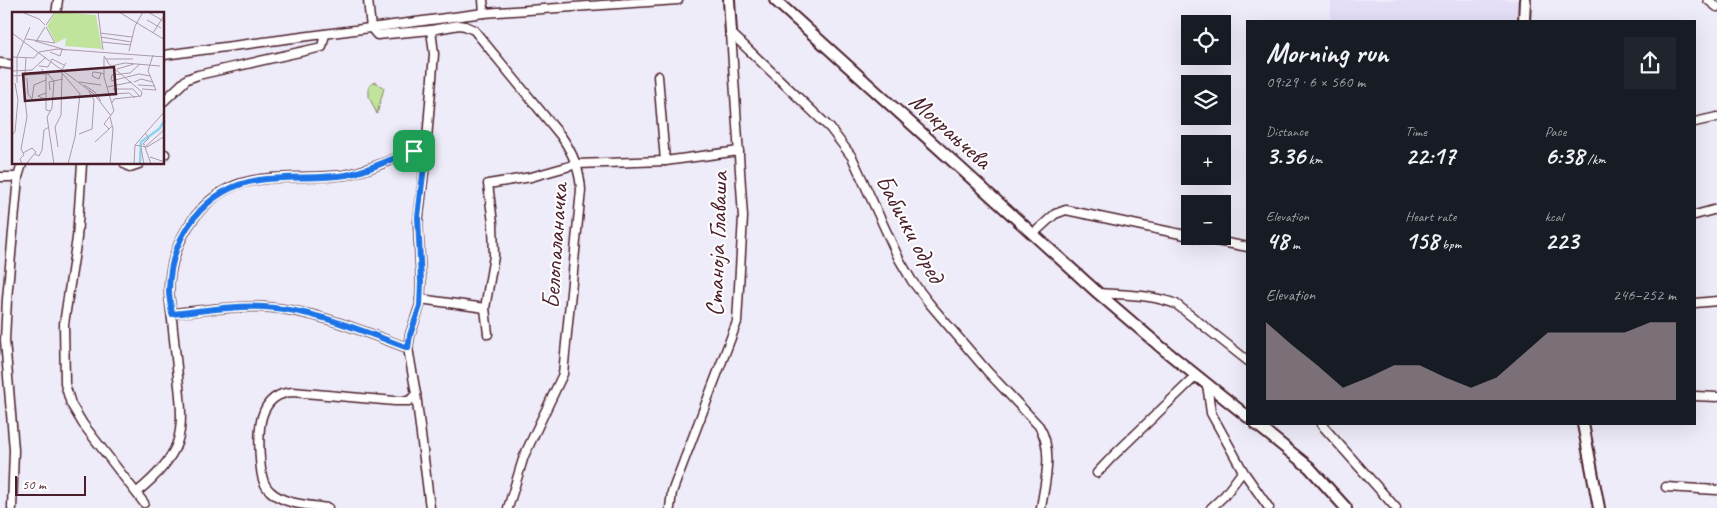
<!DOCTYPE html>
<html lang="en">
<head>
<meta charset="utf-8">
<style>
  :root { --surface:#171b24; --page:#20242c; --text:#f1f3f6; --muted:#9ea1a6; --accent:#a6949b }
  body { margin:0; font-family:Caveat,sans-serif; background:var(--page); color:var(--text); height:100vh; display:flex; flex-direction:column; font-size:19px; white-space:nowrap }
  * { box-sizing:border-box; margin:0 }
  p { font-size:16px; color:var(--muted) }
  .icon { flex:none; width:28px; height:28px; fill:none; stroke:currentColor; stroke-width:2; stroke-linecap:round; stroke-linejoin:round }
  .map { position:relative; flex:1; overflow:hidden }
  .panel { position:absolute; left:1246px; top:20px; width:450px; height:405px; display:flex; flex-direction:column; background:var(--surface); border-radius:0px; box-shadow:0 5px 20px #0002 }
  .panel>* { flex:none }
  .fabs { position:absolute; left:1181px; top:15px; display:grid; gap:10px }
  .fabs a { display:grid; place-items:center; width:50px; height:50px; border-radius:0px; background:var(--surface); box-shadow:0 5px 20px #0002; font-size:25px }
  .scale { position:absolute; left:15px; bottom:12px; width:71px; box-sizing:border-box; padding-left:5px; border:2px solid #4a1f2b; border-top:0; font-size:14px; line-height:18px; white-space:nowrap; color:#4a1f2b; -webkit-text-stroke:4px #fff; paint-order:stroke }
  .pin { position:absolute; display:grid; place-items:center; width:42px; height:42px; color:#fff; margin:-21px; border-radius:10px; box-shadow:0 2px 8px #0006 }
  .round { display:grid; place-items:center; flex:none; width:52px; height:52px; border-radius:0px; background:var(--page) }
  .overview { display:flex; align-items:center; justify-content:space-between; height:85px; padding:0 20px }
  h1 { font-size:28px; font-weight:800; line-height:38px }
  .metrics { display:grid; grid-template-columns:repeat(3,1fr); gap:8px; height:85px; padding:5px 20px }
  .metrics div { display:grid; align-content:center }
  .metrics b { font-size:25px; font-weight:800 }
  .metrics small { font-size:14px; font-weight:400 }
  .metrics p { font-size:14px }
  .chart { height:140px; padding:10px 20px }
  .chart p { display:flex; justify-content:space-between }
  .chart svg { width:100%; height:90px; margin-top:5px; fill:var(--accent); opacity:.7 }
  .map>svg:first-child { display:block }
  .built { fill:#e4def7 }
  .green { fill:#c1e49d; stroke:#868264 }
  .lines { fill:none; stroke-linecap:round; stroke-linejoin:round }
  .street-casing { stroke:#4a1f2b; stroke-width:11 }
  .secondary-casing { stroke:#4a1f2b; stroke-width:14 }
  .street { stroke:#fff; stroke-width:8 }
  .secondary { stroke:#fff; stroke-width:10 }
  .route-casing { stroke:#fff; stroke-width:10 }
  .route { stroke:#1a73e8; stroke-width:6 }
  .labels { text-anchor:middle; stroke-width:4; stroke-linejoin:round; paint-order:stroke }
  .street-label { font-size:25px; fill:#4a1f2b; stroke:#fff }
  .inset-river { fill:none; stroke:#8cd5ed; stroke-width:2.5 }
  .inset-road { fill:none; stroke:#ad9aa7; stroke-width:1 }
  .view { fill:#4a1f2b; fill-opacity:0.15; stroke:#4a1f2b; stroke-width:2.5 }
  .inset-edge { fill:none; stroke:#4a1f2b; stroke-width:2.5 }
</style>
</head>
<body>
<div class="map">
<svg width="1717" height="508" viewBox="0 0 1717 508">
  <rect width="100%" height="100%" fill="#efecfa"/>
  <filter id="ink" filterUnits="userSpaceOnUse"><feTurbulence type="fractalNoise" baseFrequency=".02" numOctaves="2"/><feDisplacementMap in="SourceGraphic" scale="10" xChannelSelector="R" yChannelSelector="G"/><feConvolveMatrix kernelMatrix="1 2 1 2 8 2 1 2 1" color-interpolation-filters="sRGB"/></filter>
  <g filter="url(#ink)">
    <polygon class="built" points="1331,0 1518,0 1517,21 1331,21"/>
    <polygon class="green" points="375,82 384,88 377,114 369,97 369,86"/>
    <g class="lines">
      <g class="street-casing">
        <g id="street">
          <path d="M368 0 371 28 377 35 431 30 459 25 465 26 474 30 561 136C573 153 580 169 581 190L563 374 524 456 508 508"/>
          <polyline points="483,0 484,13"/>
          <polyline points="1708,0 1717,7"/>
          <polyline points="56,14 58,0"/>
          <path d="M731 33 830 128 852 157 899 259 912 281 929 303 988 372 1039 426C1054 450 1045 482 1041 508"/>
          <polyline points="164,55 484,13 678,0"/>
          <polyline points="0,63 14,65"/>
          <polyline points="658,76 665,161"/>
          <polyline points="164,101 187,79 198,75 322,47 325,34"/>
          <polyline points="1695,122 1717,117"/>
          <polyline points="164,155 165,154"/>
          <polyline points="82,164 77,238 64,324 65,384 71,404 83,424 144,503"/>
          <polyline points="125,164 130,167 139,164"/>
          <polyline points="0,177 18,177"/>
          <polyline points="1695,215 1717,209"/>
          <polyline points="1034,233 1055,214 1066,210 1190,236"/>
          <polyline points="1190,236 1248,247"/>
          <path d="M1098 293C1124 295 1151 294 1176 304L1248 361"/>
          <polyline points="420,299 485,308"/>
          <polyline points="1695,303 1717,301"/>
          <path d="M172 313C202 311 234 305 264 307 314 310 362 331 408 348"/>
          <polyline points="488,334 485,308 494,256 493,223 488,184 531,177 577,164 665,161 739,151"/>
          <polyline points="1207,384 1211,413 1243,471 1269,508"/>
          <polyline points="1695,396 1717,397"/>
          <polyline points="1321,424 1396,508"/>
          <polyline points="1097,473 1112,457 1196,376"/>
          <polyline points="1666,487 1717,490"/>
          <path d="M137 492C153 479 170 463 177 443 183 425 181 405 179 386 177 368 175 349 173 330 172 317 170 305 169 292 169 266 178 239 194 218 206 202 222 189 242 183 275 174 310 179 344 175 364 172 385 162 405 155 412 152 419 149 426 149"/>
          <polyline points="12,508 14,450 5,340 7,299 18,177 22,164"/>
          <path d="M328 508C310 505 284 505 270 491 261 483 261 469 260 459 258 432 257 394 293 392L395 401H409L416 394"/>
          <polyline points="430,508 416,394 408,348 410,335 420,305 421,282 418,223 425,163 434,54 431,30"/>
          <polyline points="670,508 672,492 737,322 743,217 731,33"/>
          <polyline points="1211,508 1225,495 1243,471"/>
        </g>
      </g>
      <g class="secondary-casing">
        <g id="secondary">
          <polyline points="729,0 731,33"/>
          <polyline points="775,0 1098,293 1162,348 1248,417"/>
          <polyline points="1524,21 1525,0"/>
          <polyline points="1256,424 1309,467 1346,508"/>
          <polyline points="1583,424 1599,508"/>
        </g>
      </g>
      <use href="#street" class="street"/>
      <use href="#secondary" class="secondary"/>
    </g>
  </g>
  <g class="lines" filter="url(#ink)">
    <g class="route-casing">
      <path id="route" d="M422 149H426L418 217 421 282 420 306 410 335 408 348C362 331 314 310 264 307 234 305 202 311 172 314 171 306 169 298 169 291 170 237 204 188 259 180 288 176 318 179 346 175 373 170 396 155 422 149Z"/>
    </g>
    <use href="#route" class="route"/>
  </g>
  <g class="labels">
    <g class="street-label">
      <text transform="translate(951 130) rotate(42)" y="9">Мокрањчева</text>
      <text transform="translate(911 228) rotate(62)" y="9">Бабички одред</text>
      <text transform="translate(716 244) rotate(-88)" y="9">Станоја Главаша</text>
      <text transform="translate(554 246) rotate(-86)" y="9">Белопаланачка</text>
    </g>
  </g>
  <g transform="translate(12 12)">
    <rect width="152" height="152" fill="#efecfa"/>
    <path d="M44 0 84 3 90 37 53 34 54 26 44 31 35 14Z" fill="#c1e49d"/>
    <path class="inset-river" d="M128 152 129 130 147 117 153 108"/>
    <path class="inset-road" d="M86 0 91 38M107 0 153 28M136 0 153 10M12 1 27 7 33 13M135 8 149 16M34 13 43 0M34 15 43 31M0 21 82 82 99 104M88 21 120 25M141 21 153 2M89 25 119 30M14 27 43 31M25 28 33 15M23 29 54 38M90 30 119 33M117 39 123 14 131 0M27 40 45 37 153 45M38 40 48 44 50 38M92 44 97 52 130 80 129 84 102 87 100 91M0 45 22 46 27 40M92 45V65L102 99 92 112 97 117 100 114M94 47H121M27 54 36 55 40 47 52 53M99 54 113 51 148 54M30 57 31 62H36L42 69 40 96 35 105 42 152M105 57 122 52M0 59 20 58 34 45M36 61 49 59 54 51M50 61 68 82 63 125 56 152M89 61 87 67 80 64 81 60H82L89 61 92 62M34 62V98L38 99M0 64 31 62M15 66 16 82 20 87M99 68 100 63 118 61 128 52M99 69 127 62 138 64M67 70 89 73M122 70 129 67 141 70M5 71V45L18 15M72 73 83 80 89 89M126 73 143 74M95 75 120 70M101 77H121L128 85M130 77 144 78 136 59 141 43M38 78 37 70 51 67M34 81 26 84 35 88M101 82 117 81 123 86M20 87 22 73 34 68M133 121 137 126 131 132 133 133M67 122 80 117 82 88 77 79M0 123 3 120 6 88 3 71M83 130 97 117M123 133 153 99M123 133 135 135 153 124M46 135 43 115 49 103 50 60M133 135 153 117M133 135 139 152M129 136 132 152M11 141 20 136 24 140 14 152M23 142 27 144 30 138 32 118 37 115M138 145 153 150M10 152 8 147 12 143 9 137 15 105 12 79 14 46M98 152 101 117 98 105M122 152 123 133"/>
    <path class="view" d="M102 55 104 82 13 89 11 62Z"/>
    <rect width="152" height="152" class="inset-edge"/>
  </g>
</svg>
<div class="fabs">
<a><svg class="icon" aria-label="locate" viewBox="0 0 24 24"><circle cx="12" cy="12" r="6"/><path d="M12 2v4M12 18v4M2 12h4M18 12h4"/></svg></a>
<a><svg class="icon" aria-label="layers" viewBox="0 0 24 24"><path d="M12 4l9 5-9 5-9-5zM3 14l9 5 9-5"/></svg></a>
<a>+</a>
<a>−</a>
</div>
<div class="scale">50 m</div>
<div class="pin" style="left:414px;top:151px;background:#1e9e55"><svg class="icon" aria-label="arrive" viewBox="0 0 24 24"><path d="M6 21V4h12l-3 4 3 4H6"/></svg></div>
<section class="panel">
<div class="overview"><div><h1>Morning run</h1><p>09:29 · 6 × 560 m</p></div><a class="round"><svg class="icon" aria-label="share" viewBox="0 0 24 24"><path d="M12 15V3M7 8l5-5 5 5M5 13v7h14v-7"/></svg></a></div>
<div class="metrics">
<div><p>Distance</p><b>3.36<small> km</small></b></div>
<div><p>Time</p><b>22:17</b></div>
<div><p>Pace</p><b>6:38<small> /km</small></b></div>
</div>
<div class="metrics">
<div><p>Elevation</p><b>48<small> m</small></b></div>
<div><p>Heart rate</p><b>158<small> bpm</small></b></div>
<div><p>kcal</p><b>223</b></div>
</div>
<div class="chart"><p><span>Elevation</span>246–252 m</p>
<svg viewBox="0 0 160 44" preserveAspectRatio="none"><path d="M0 44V6L10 17L20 27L30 38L40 33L50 27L60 27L70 33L80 38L90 33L100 22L110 11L120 11L130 11L140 11L150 6L160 6V44z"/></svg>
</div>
</section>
</div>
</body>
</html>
